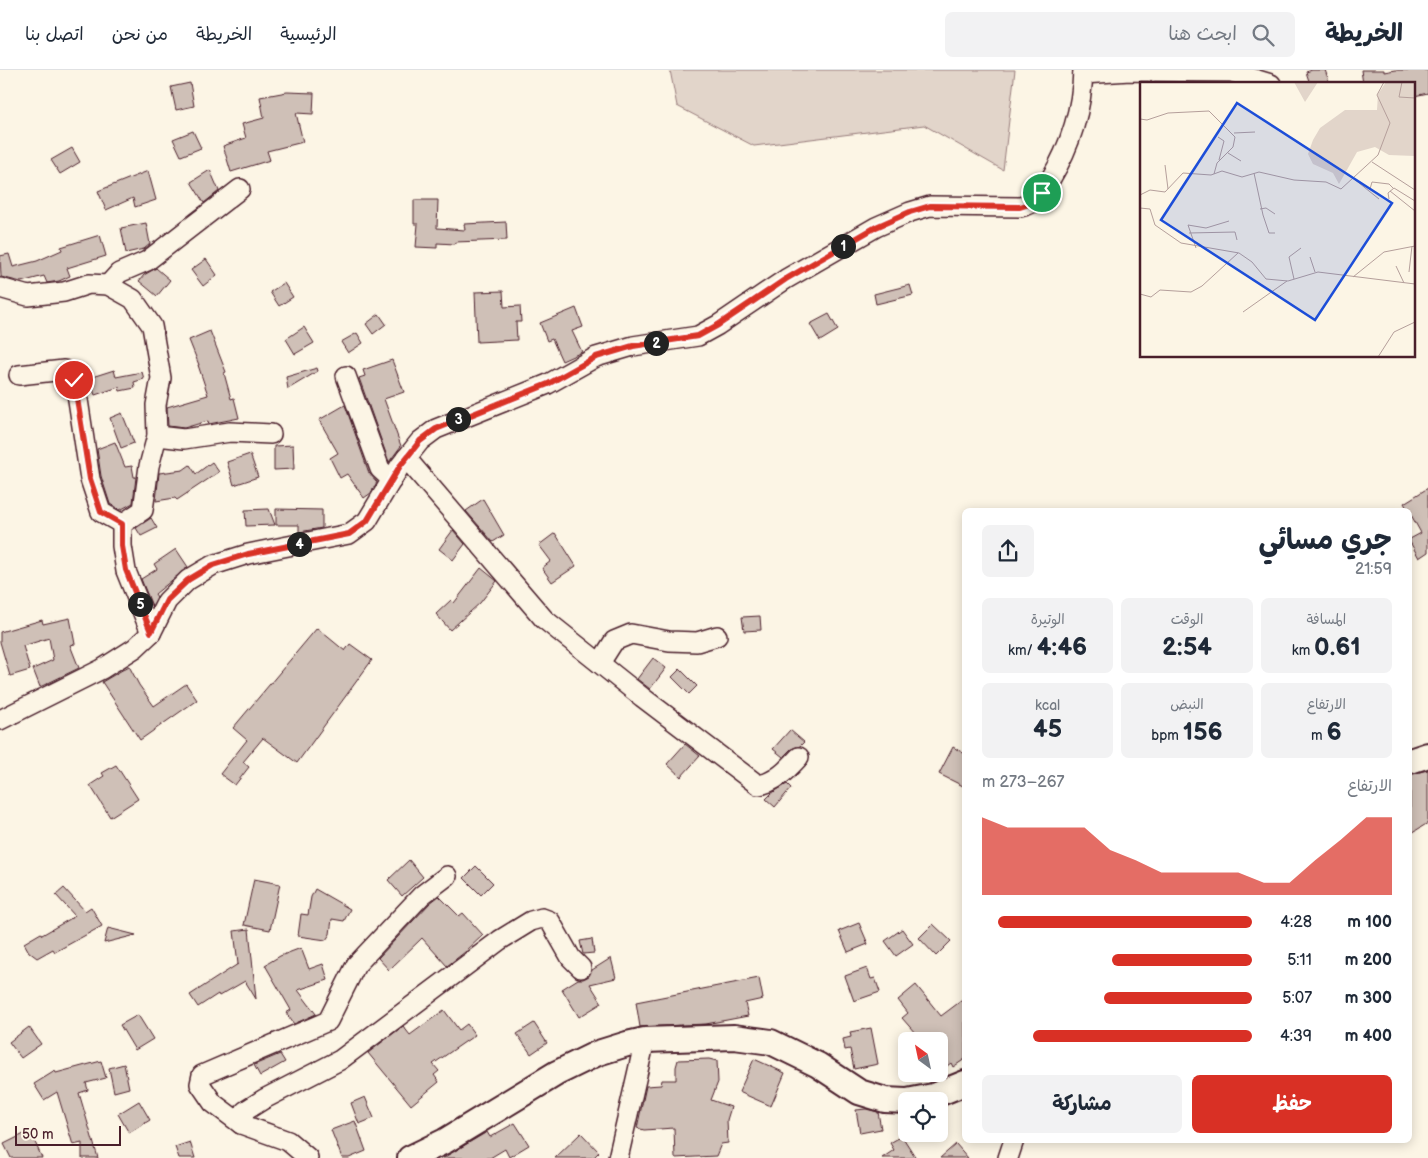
<!DOCTYPE html>
<html lang="ar">
<head>
<meta charset="utf-8">
<style>
  :root { --surface:#fff; --page:#f2f2f3; --text:#1f2937; --muted:#747a83; --line:#e0e1e3; --accent:#d93025 }
  body { margin:0; font-family:"Balsamiq Sans","Playpen Sans Arabic",sans-serif; background:var(--page); color:var(--text); direction:rtl; height:100vh; display:flex; flex-direction:column; font-size:19px; white-space:nowrap }
  * { box-sizing:border-box; margin:0 }
  p { font-size:16px; color:var(--muted) }
  .icon { flex:none; width:28px; height:28px; fill:none; stroke:currentColor; stroke-width:2; stroke-linecap:round; stroke-linejoin:round }
  .map { position:relative; flex:1; overflow:hidden; direction:ltr }
  .side { position:absolute; left:962px; top:438px; width:450px; height:635px; display:flex; flex-direction:column; background:var(--surface); border-radius:8px; box-shadow:0 2px 12px #0003; direction:rtl }
  .side>* { flex:none }
  .needle { width:32px; rotate:327deg }
  .tools { position:absolute; left:898px; top:962px; display:grid; gap:10px }
  .tools a { display:grid; place-items:center; width:50px; height:50px; border-radius:8px; background:var(--surface); box-shadow:0 2px 12px #0003; font-size:25px }
  .scale { position:absolute; left:15px; bottom:12px; width:106px; box-sizing:border-box; padding-left:5px; border:2px solid #4a1f2b; border-top:0; font-size:14px; line-height:18px; white-space:nowrap; color:#4a1f2b; -webkit-text-stroke:4px #fcf5e5; paint-order:stroke }
  .pin { position:absolute; display:grid; place-items:center; width:42px; height:42px; color:#fff; margin:-21px; border:2px solid #fff; border-radius:50%; box-shadow:0 1px 5px #0007 }
  .km { position:absolute; width:25px; height:25px; margin:-12px; border-radius:50%; background:#222; color:#fff; font-size:14px; line-height:25px; text-align:center }
  .round { display:grid; place-items:center; flex:none; width:52px; height:52px; border-radius:8px; background:var(--page) }
  .head { display:flex; align-items:center; justify-content:space-between; height:85px; padding:0 20px }
  h1 { font-size:28px; font-weight:700; line-height:38px }
  .stats { display:grid; grid-template-columns:repeat(3,1fr); gap:8px; height:85px; padding:5px 20px }
  .stats div { display:grid; align-content:center; border-radius:8px; background:var(--page); text-align:center }
  .stats b { font-size:25px; font-weight:700 }
  .stats small { font-size:14px; font-weight:400 }
  .stats p { font-size:14px }
  .chart { height:140px; padding:10px 20px }
  .chart p { display:flex; justify-content:space-between }
  .chart svg { width:100%; height:90px; margin-top:5px; fill:var(--accent); opacity:.7 }
  .cta { display:flex; gap:10px; margin-top:auto; padding:10px 20px }
  .cta a { flex:1; height:58px; border-radius:8px; background:var(--accent); color:#fff; font-size:20px; font-weight:700; line-height:58px; text-align:center }
  .cta a+a { background:var(--page); color:var(--text) }
  ul { padding:0 20px; list-style:none; font-size:16px }
  li { display:grid; grid-template-columns:80px 60px 1fr; align-items:center; height:38px }
  li i { height:12px; border-radius:6px; background:var(--accent) }
  header { display:flex; align-items:center; gap:30px; box-sizing:border-box; height:70px; padding:0 25px; background:var(--surface); border-bottom:1px solid var(--line) }
  header strong { font-size:24px }
  nav { display:flex; gap:28px; margin-inline-start:auto; font-size:18px }
  .search { width:350px; height:45px; background:var(--page); display:flex; align-items:center; gap:12px; box-sizing:border-box; padding:0 18px; border-radius:8px; color:var(--muted); font-size:19px }
  .map>svg:first-child { display:block }
  .green { fill:#e2d5ca; stroke:#967a7a }
  .building { fill:#cfc0b7; stroke:#4a1f2b }
  .lines { fill:none; stroke-linecap:round; stroke-linejoin:round }
  .minor-casing { stroke:#4a1f2b; stroke-width:22 }
  .major-casing { stroke:#4a1f2b; stroke-width:28 }
  .minor { stroke:#fcf5e5; stroke-width:19 }
  .major { stroke:#fcf5e5; stroke-width:24 }
  .route-casing { stroke:#fff; stroke-width:10 }
  .route { stroke:#d93025; stroke-width:6 }
  .inset-road { fill:none; stroke:#b59f9b; stroke-width:1 }
  .view { fill:#1d4ed8; fill-opacity:0.15; stroke:#1d4ed8; stroke-width:2.5 }
  .inset-edge { fill:none; stroke:#4a1f2b; stroke-width:2.5 }
</style>
</head>
<body>
<header>
<strong>الخريطة</strong>
<div class="search"><svg class="icon" aria-label="search" viewBox="0 0 24 24"><circle cx="10" cy="10" r="6"/><path d="M15 15l6 6"/></svg>ابحث هنا</div>
<nav><a>الرئيسية</a><a>الخريطة</a><a>من نحن</a><a>اتصل بنا</a></nav>
</header>
<div class="map">
<svg width="1428" height="1088" viewBox="0 0 1428 1088">
  <rect width="100%" height="100%" fill="#fcf5e5"/>
  <filter id="ink" filterUnits="userSpaceOnUse"><feTurbulence type="fractalNoise" baseFrequency=".02" numOctaves="2"/><feDisplacementMap in="SourceGraphic" scale="10" xChannelSelector="R" yChannelSelector="G"/><feConvolveMatrix kernelMatrix="1 2 1 2 8 2 1 2 1" color-interpolation-filters="sRGB"/></filter>
  <g filter="url(#ink)">
    <polygon class="green" points="670,0 1015,0 1003,100 924,55 754,76 677,36"/>
    <g class="building">
      <polygon points="1312,0 1325,0 1330,14 1310,14 1306,2"/>
      <polygon points="1361,0 1384,0 1384,2 1395,0 1428,0 1428,23 1414,26 1414,14 1363,14"/>
      <polygon points="190,13 194,36 176,40 171,17"/>
      <polygon points="287,22 314,23 313,44 296,43 303,72 267,81 270,90 231,102 223,76 246,68 242,54 264,48 260,27"/>
      <polygon points="193,61 201,78 181,86 173,69"/>
      <polygon points="72,78 80,92 60,104 51,90"/>
      <polygon points="210,100 219,121 204,133 191,112"/>
      <polygon points="148,101 156,130 135,137 133,128 106,140 98,121"/>
      <polygon points="414,130 438,130 437,158 465,160 464,154 506,152 507,170 455,172 455,174 437,173 437,178 416,177 418,154 414,154"/>
      <polygon points="146,153 150,174 144,179 126,183 121,158"/>
      <polygon points="100,165 106,186 67,198 70,206 59,211 47,213 44,206 21,212 1,207 0,186 9,184 13,197 37,191 62,180 61,177"/>
      <polygon points="206,189 217,205 203,216 191,200"/>
      <polygon points="156,198 170,210 157,226 139,211 144,205"/>
      <polygon points="284,213 293,227 279,236 270,222"/>
      <polygon points="910,215 913,225 876,234 874,224"/>
      <polygon points="503,221 504,237 520,236 521,252 516,252 517,270 477,272 475,222"/>
      <polygon points="576,238 583,257 572,261 582,282 562,291 552,269 547,271 540,253"/>
      <polygon points="379,244 386,254 373,264 366,254"/>
      <polygon points="829,244 838,260 820,271 810,254"/>
      <polygon points="304,257 314,273 295,284 286,269"/>
      <polygon points="210,261 226,302 224,303 231,329 234,328 239,348 209,354 208,351 184,358 168,356 167,337 208,325 198,295 199,295 189,270"/>
      <polygon points="357,263 363,273 348,283 341,272"/>
      <polygon points="392,290 404,322 384,329 401,376 389,392 359,308 365,306 363,300"/>
      <polygon points="317,298 318,301 288,319 286,307"/>
      <polygon points="114,300 116,307 142,302 144,309 134,312 135,318 120,321 119,317 95,325 89,308"/>
      <polygon points="345,335 369,403 377,412 371,423 364,428 347,404 340,408 330,388 338,383 319,350"/>
      <polygon points="122,343 134,373 121,378 110,348"/>
      <polygon points="115,372 125,397 132,396 134,407 136,407 133,433 120,440 110,434 101,406 97,379"/>
      <polygon points="293,375 294,399 274,400 274,376"/>
      <polygon points="250,384 258,407 234,415 227,392"/>
      <polygon points="212,392 219,402 177,430 175,428 156,431 159,403 183,400 190,395 196,404"/>
      <polygon points="1428,418 1428,482 1419,488 1410,472 1410,469 1421,463 1410,443 1410,440 1408,440 1404,433"/>
      <polygon points="483,429 504,465 493,472 466,441"/>
      <polygon points="269,439 275,455 246,456 245,440"/>
      <polygon points="276,439 322,440 322,458 299,462 299,455 276,455"/>
      <polygon points="151,448 157,458 141,466 136,458"/>
      <polygon points="453,460 465,474 453,490 439,479"/>
      <polygon points="555,463 576,496 552,512 542,498 551,491 539,475"/>
      <polygon points="176,479 188,497 155,524 157,527 152,536 141,509 157,499 154,494"/>
      <polygon points="481,498 497,511 480,533 450,560 436,544 451,530 454,533"/>
      <polygon points="760,546 761,560 744,561 742,547"/>
      <polygon points="70,548 75,574 70,575 79,598 40,617 33,599 53,590 49,568 23,576 30,600 10,606 0,572 0,562 42,550 43,554"/>
      <polygon points="317,558 345,581 350,574 372,590 297,693 263,668 243,692 249,697 235,715 220,704 247,670 233,658"/>
      <polygon points="653,588 666,598 650,619 637,609"/>
      <polygon points="129,596 139,615 154,636 186,614 197,630 140,670 102,612"/>
      <polygon points="680,599 697,616 689,624 672,607"/>
      <polygon points="790,660 804,672 800,676 791,679 783,687 773,679"/>
      <polygon points="685,674 700,686 681,707 667,694"/>
      <polygon points="953,677 965,684 965,717 939,704"/>
      <polygon points="116,695 138,729 110,747 90,715 104,706 102,703"/>
      <polygon points="1428,700 1428,753 1410,764 1410,704"/>
      <polygon points="787,714 791,718 775,737 766,729 772,723"/>
      <polygon points="409,790 423,807 402,826 388,810"/>
      <polygon points="476,796 493,813 481,825 464,808"/>
      <polygon points="254,809 280,814 270,860 244,855"/>
      <polygon points="64,818 85,841 91,837 102,856 55,882 53,879 37,888 29,882 24,873 41,863 42,865 75,846 56,825"/>
      <polygon points="315,819 350,839 344,851 332,849 330,864 326,870 298,866 301,844 308,845 311,827"/>
      <polygon points="439,826 459,846 463,843 483,865 465,882 447,896 422,868 389,900 378,888 430,833"/>
      <polygon points="859,853 868,874 848,882 839,861"/>
      <polygon points="933,854 951,871 936,886 919,868"/>
      <polygon points="108,858 136,865 104,873"/>
      <polygon points="249,859 256,929 245,911 219,926 218,924 198,937 190,925 238,894 234,861"/>
      <polygon points="902,859 913,874 896,886 885,871"/>
      <polygon points="592,869 594,883 583,884 580,871"/>
      <polygon points="301,878 309,899 323,894 328,910 298,920 316,944 294,954 286,943 291,940 265,895 280,886"/>
      <polygon points="611,888 616,908 590,914 602,933 579,947 562,919 578,909 583,909 589,906 592,900"/>
      <polygon points="867,898 871,909 875,908 880,922 854,931 845,906"/>
      <polygon points="759,908 763,929 745,933 748,946 706,954 640,957 636,932"/>
      <polygon points="916,915 941,946 965,928 965,989 953,997 951,993 939,1002 939,971 906,971 916,964 902,948 908,943 898,930"/>
      <polygon points="444,940 459,960 467,954 475,965 433,994 439,1001 434,1005 439,1012 411,1035 368,983 403,956 410,965"/>
      <polygon points="138,945 153,969 135,980 120,955"/>
      <polygon points="534,953 547,973 531,984 517,964"/>
      <polygon points="29,957 41,974 21,988 9,972"/>
      <polygon points="871,958 878,994 854,999 850,979 845,980 843,969 851,967 850,962"/>
      <polygon points="280,984 285,992 260,1006 254,995"/>
      <polygon points="709,989 717,991 718,1012 711,1030 731,1037 727,1050 728,1073 721,1074 716,1086 675,1088 674,1058 644,1060 637,1058 646,1016 661,1015 662,1010 676,1010 676,997 678,990"/>
      <polygon points="754,989 785,1003 771,1036 739,1022"/>
      <polygon points="101,991 106,1008 86,1013 88,1020 79,1023 98,1088 82,1088 82,1073 73,1075 57,1022 44,1030 34,1014 55,1001 56,1003"/>
      <polygon points="124,994 129,1018 114,1022 109,998"/>
      <polygon points="365,1027 374,1048 359,1054 351,1033"/>
      <polygon points="139,1031 150,1050 129,1063 118,1044"/>
      <polygon points="866,1039 878,1042 881,1059 860,1063 856,1040"/>
      <polygon points="355,1051 366,1081 349,1088 342,1088 331,1060"/>
      <polygon points="515,1053 529,1075 509,1087 505,1079 490,1088 443,1088 487,1062 490,1067"/>
      <polygon points="30,1061 42,1088 11,1088 4,1074"/>
      <polygon points="581,1063 599,1082 593,1088 555,1088"/>
      <polygon points="902,1066 916,1088 882,1088 894,1080 890,1073"/>
      <polygon points="190,1072 195,1088 179,1088 175,1077"/>
      <polygon points="956,1074 968,1088 940,1088"/>
    </g>
    <g class="lines">
      <g class="minor-casing">
        <g id="minor">
          <polyline points="1083,4 1130,1 1231,2 1271,14"/>
          <polyline points="108,215 119,203 147,191 240,119"/>
          <polyline points="0,218 28,226 64,222 89,214 108,215 133,229 152,256 161,308 156,335 157,366 149,396 143,440 122,454 122,476 126,501 151,563"/>
          <polyline points="19,305 64,300 75,310 90,409 101,442 122,454"/>
          <polyline points="346,306 380,399 392,410"/>
          <polyline points="157,366 184,369 230,362 271,364"/>
          <path d="M406 388 544 549 642 627 758 715C775 713 788 699 799 687"/>
          <polyline points="600,593 614,571 631,564 669,571 697,572 717,566"/>
          <path d="M0 650 102 599 135 578 151 563 167 531 188 510 213 495 248 484 349 464 367 451 400 396 420 371 436 359 548 314 596 287 633 276 698 266 718 255 786 209 876 157 910 142 930 136 1020 137C1024 136 1028 135 1031 133 1040 129 1045 118 1050 110 1071 75 1082 40 1083 0"/>
          <polyline points="241,1054 245,1041 264,1029 340,990 500,870 531,851 542,848 550,851 571,888 581,898"/>
          <polyline points="308,1088 288,1071 241,1054 213,1033 200,1014 202,1005 328,951 356,895 422,825 447,806"/>
          <polyline points="618,1088 645,970"/>
          <polyline points="1008,1088 1014,1070"/>
        </g>
      </g>
      <g class="major-casing">
        <g id="major">
          <polyline points="1410,691 1428,685"/>
          <polyline points="907,1031 933,1026 965,1013"/>
          <polyline points="410,1088 445,1071 557,1003 598,983 627,974 645,970 734,967 771,972 818,995 859,1022 885,1030 906,1031"/>
        </g>
      </g>
      <use href="#minor" class="minor"/>
      <use href="#major" class="major"/>
    </g>
  </g>
  <g class="lines" filter="url(#ink)">
    <g class="route-casing">
      <polyline id="route" points="74,310 90,409 101,442 122,454 122,476 126,500 151,562 167,530 188,510 213,495 248,484 349,464 367,451 400,396 420,371 436,359 548,314 596,287 633,276 698,266 718,255 786,209 876,157 910,142 930,136 1020,137 1032,133 1042,123"/>
    </g>
    <use href="#route" class="route"/>
  </g>
  <g transform="translate(1140 12)">
    <rect width="275" height="275" fill="#fcf5e5"/>
    <path d="M154 0H178L165 20ZM246 0H275V74L249 73 235 65 217 70 199 102 193 91 173 82 168 72 173 58 180 46 205 28H237L238 12Z" fill="#e2d5ca"/>
    <path class="inset-road" d="M262 0 259 15 275 16M0 37 7 38 28 31 69 29 95 55 93 65 77 81 74 92M94 51 115 50M78 55 84 59 79 78M88 71 101 79M232 80 275 108M25 83 28 107M114 91 123 133 129 151H135M214 97 239 117M230 107 232 100 249 102 253 106M250 109 275 129M0 113 10 108 25 110 43 91 71 93 82 89 102 95 119 90 154 98 186 100 201 107 238 73 250 41 237 13 244 0M249 117 248 111 254 106 275 119M0 126 10 127 15 143 41 161 99 171 112 180 126 197 148 199 178 190 275 202M120 127 126 126 135 132M49 151 95 150 97 158M56 166 48 143 66 146 89 139M170 175 175 190M256 184 264 201M269 190 272 164M213 195 244 170 275 164M154 197 149 175 161 166M0 212 11 215 20 208 51 210 62 204 98 171M103 230 147 199M238 275 254 250 275 240"/>
    <path class="view" d="M97 21 252 121 175 238 21 138Z"/>
    <rect width="275" height="275" class="inset-edge"/>
  </g>
</svg>
<div class="tools">
<a><svg class="needle" viewBox="-14 -14 28 28"><path d="M0-13l5 13h-10z" fill="#e53935"/><path d="M0 13l5-13h-10z" fill="#747a83"/></svg></a>
<a><svg class="icon" aria-label="locate" viewBox="0 0 24 24"><circle cx="12" cy="12" r="6"/><path d="M12 2v4M12 18v4M2 12h4M18 12h4"/></svg></a>
</div>
<div class="scale">50 m</div>
<div class="pin" style="left:1042px;top:123px;background:#1e9e55"><svg class="icon" aria-label="arrive" viewBox="0 0 24 24"><path d="M6 21V4h12l-3 4 3 4H6"/></svg></div>
<div class="pin" style="left:74px;top:310px;background:#d93025"><svg class="icon" aria-label="check" viewBox="0 0 24 24"><path d="M5 12l5 5 9-10"/></svg></div>
<b class="km" style="left:843px;top:176px">1</b>
<b class="km" style="left:656px;top:273px">2</b>
<b class="km" style="left:458px;top:349px">3</b>
<b class="km" style="left:299px;top:474px">4</b>
<b class="km" style="left:140px;top:534px">5</b>
<section class="side">
<div class="head"><div><h1>جري مسائي</h1><p>21:59</p></div><a class="round"><svg class="icon" aria-label="share" viewBox="0 0 24 24"><path d="M12 15V3M7 8l5-5 5 5M5 13v7h14v-7"/></svg></a></div>
<div class="stats">
<div><p>المسافة</p><b>0.61<small> km</small></b></div>
<div><p>الوقت</p><b>2:54</b></div>
<div><p>الوتيرة</p><b>4:46<small> /km</small></b></div>
</div>
<div class="stats">
<div><p>الارتفاع</p><b>6<small> m</small></b></div>
<div><p>النبض</p><b>156<small> bpm</small></b></div>
<div><p>kcal</p><b>45</b></div>
</div>
<div class="chart"><p><span>الارتفاع</span>267–273 m</p>
<svg viewBox="0 0 160 44" preserveAspectRatio="none"><path d="M0 44V6L10 11L20 11L30 11L40 11L50 22L60 27L70 33L80 33L90 33L100 33L110 38L120 38L130 27L140 17L150 6L160 6V44z"/></svg>
</div>
<ul>
<li><b>100 m</b>4:28<i style="width:94%"></i></li>
<li><b>200 m</b>5:11<i style="width:52%"></i></li>
<li><b>300 m</b>5:07<i style="width:55%"></i></li>
<li><b>400 m</b>4:39<i style="width:81%"></i></li>
</ul>
<div class="cta"><a>حفظ</a><a>مشاركة</a></div>
</section>
</div>
</body>
</html>
